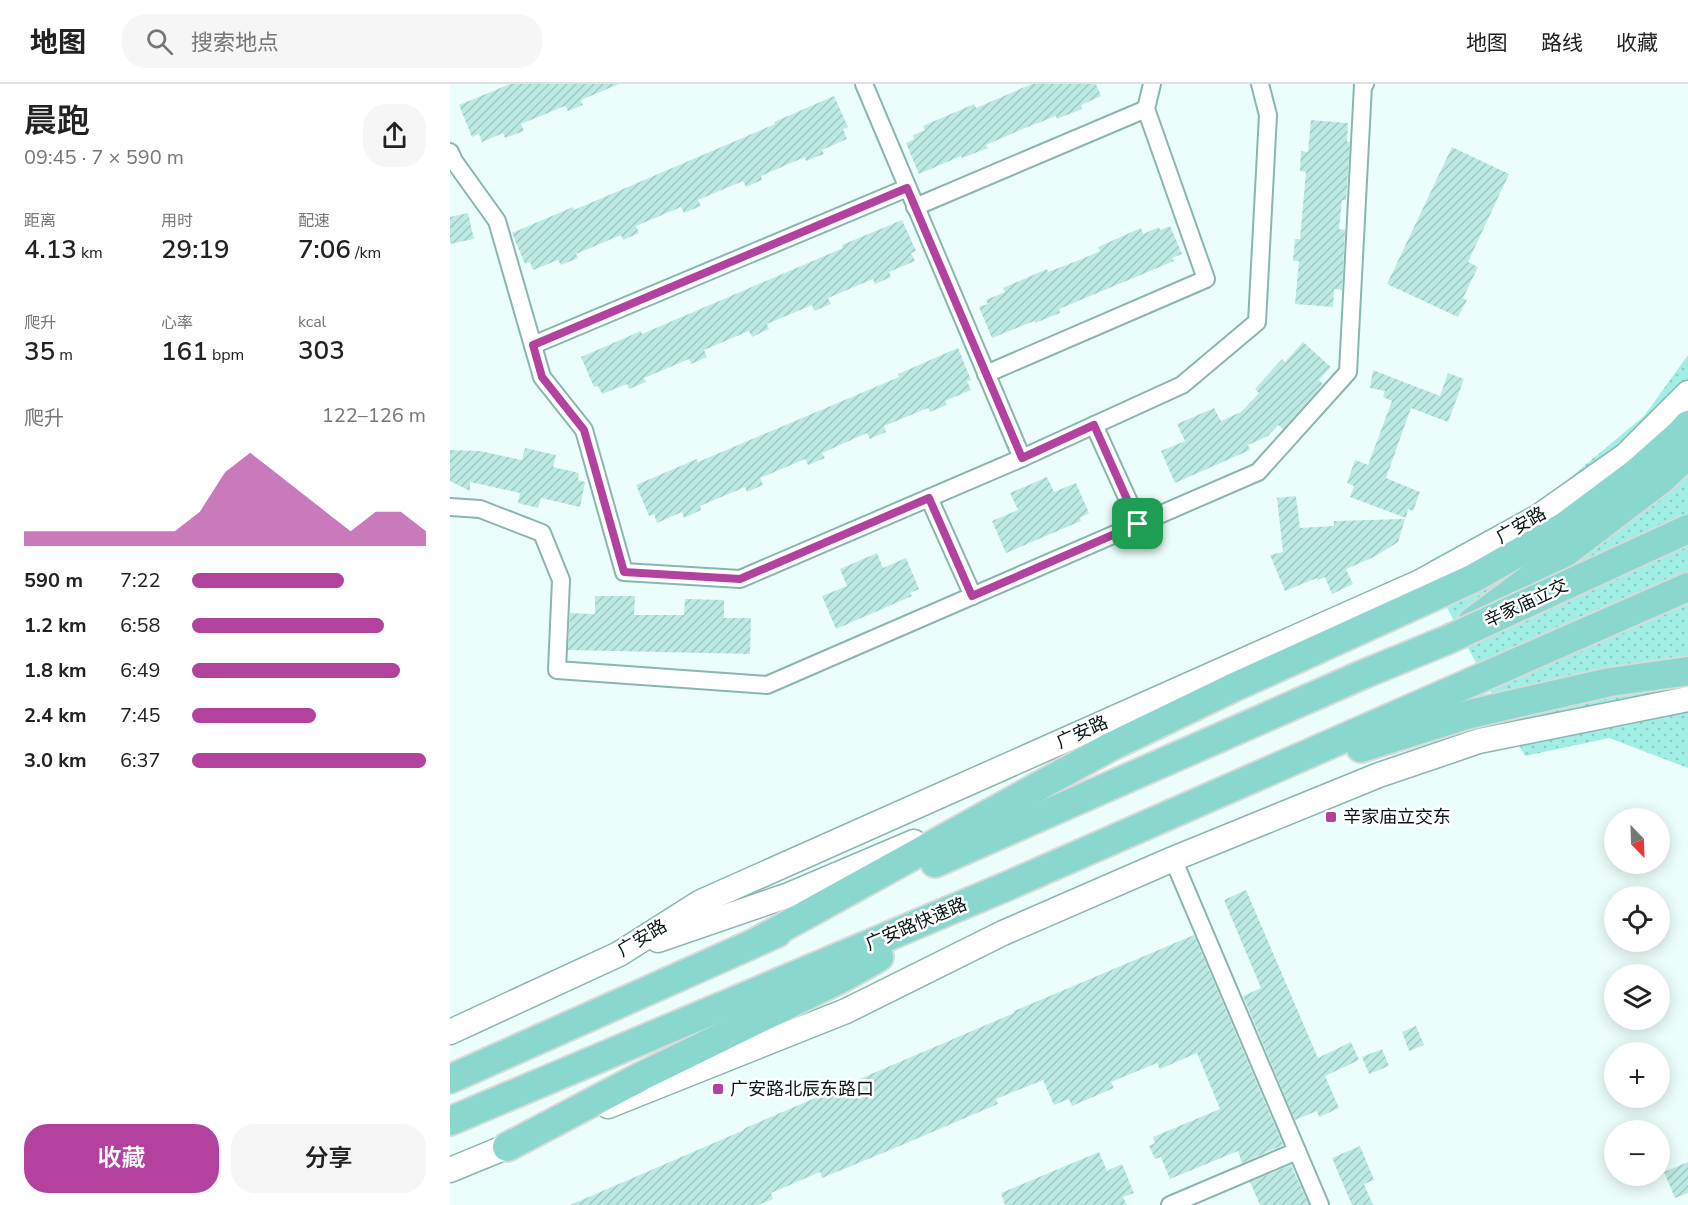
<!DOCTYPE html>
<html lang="zh">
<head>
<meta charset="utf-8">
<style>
  :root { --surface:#fff; --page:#f6f6f6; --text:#222; --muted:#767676; --line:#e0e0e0; --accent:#b2429e }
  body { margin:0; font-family:"Nunito Sans","Noto Sans SC",sans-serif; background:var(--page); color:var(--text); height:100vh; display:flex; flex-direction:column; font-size:22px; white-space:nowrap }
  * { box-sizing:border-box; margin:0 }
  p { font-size:20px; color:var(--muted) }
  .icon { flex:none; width:33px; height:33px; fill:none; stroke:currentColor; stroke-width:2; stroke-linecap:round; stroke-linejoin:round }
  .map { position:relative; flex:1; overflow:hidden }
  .panel { display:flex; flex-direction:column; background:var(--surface); width:450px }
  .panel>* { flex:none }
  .needle { width:39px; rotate:157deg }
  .controls { position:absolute; left:1154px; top:724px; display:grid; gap:12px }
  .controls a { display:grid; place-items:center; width:66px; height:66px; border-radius:50%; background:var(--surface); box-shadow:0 3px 15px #0003; font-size:30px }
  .pin { position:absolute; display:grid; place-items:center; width:51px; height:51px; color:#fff; margin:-26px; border-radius:12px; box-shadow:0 3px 9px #0006 }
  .round { display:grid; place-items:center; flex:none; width:63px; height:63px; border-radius:24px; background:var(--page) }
  .head { display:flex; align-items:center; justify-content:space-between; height:102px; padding:0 24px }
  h1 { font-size:33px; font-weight:600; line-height:45px }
  .figures { display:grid; grid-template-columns:repeat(3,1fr); gap:9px; height:102px; padding:6px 24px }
  .figures div { display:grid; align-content:center }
  .figures b { font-size:26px; font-weight:600 }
  .figures small { font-size:16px; font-weight:400 }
  .figures p { font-size:16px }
  .chart { height:168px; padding:12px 24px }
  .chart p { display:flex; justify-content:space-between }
  .chart svg { width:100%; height:108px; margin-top:6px; fill:var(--accent); opacity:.7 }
  .cta { display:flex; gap:12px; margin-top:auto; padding:12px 24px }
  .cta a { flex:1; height:69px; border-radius:24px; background:var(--accent); color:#fff; font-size:24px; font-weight:600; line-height:69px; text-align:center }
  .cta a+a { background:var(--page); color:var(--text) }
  ul { padding:0 24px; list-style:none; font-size:20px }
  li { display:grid; grid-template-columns:96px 72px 1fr; align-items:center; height:45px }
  li i { height:15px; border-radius:8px; background:var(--accent) }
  header { display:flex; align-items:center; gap:36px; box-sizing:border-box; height:84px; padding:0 30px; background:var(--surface); border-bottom:2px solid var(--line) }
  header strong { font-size:28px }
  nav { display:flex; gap:33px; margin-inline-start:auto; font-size:21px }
  .search { width:420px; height:54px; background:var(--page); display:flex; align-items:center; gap:15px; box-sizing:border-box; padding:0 21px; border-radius:24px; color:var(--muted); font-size:22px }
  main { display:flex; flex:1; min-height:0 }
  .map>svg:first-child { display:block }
  .grass { fill:url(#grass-dots) }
  .building { fill:url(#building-hatch) }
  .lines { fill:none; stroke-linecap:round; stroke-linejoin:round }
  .minor-casing { stroke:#89b6b0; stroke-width:20 }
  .secondary-casing { stroke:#89b6b0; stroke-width:27 }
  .trunk-casing { stroke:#d7dad9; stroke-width:32 }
  .minor { stroke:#fff; stroke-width:16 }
  .secondary { stroke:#fff; stroke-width:24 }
  .trunk { stroke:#8ad7ce; stroke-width:28 }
  .trunk-bridge-casing { stroke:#d7dad9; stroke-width:32; stroke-linecap:butt }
  .trunk-bridge { stroke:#8ad7ce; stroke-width:28 }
  .route-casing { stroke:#fff; stroke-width:12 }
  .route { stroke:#b2429e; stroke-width:8 }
  .poi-dot { fill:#b2429e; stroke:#fff; stroke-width:2 }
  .labels { text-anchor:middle; stroke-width:5; stroke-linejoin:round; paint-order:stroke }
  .street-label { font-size:18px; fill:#051614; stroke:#fff }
  .poi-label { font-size:18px; fill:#051614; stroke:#fff; text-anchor:start }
</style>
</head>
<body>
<header>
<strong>地图</strong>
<div class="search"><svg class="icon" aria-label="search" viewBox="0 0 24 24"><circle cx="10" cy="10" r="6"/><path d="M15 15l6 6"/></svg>搜索地点</div>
<nav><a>地图</a><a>路线</a><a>收藏</a></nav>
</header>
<main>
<section class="panel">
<div class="head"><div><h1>晨跑</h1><p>09:45 · 7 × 590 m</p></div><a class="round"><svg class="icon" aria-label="share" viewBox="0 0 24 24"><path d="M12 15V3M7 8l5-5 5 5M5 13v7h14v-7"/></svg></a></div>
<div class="figures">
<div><p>距离</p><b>4.13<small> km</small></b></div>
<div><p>用时</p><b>29:19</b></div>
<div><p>配速</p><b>7:06<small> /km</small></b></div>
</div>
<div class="figures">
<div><p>爬升</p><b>35<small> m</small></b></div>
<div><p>心率</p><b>161<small> bpm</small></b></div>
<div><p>kcal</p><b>303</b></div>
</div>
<div class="chart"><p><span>爬升</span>122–126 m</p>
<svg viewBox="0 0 160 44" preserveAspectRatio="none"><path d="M0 44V38L10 38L20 38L30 38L40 38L50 38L60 38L70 30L80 14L90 6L100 14L110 22L120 30L130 38L140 30L150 30L160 38V44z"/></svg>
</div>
<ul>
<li><b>590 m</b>7:22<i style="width:65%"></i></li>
<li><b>1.2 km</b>6:58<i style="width:82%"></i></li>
<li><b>1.8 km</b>6:49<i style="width:89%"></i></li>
<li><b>2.4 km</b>7:45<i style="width:53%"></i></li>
<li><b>3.0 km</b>6:37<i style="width:100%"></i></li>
</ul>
<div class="cta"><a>收藏</a><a>分享</a></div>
</section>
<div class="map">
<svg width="1238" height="1121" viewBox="0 0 1238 1121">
  <defs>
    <pattern id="grass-dots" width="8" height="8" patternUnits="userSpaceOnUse" patternTransform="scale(1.5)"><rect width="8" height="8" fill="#a1efe4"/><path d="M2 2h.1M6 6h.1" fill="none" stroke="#89ccc3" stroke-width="1.8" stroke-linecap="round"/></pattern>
    <pattern id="building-hatch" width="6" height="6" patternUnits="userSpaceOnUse" patternTransform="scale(1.5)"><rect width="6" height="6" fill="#bceae3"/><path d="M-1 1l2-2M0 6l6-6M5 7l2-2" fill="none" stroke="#a0c8c2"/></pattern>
  </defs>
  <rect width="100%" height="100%" fill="#ecfefb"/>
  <polygon class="grass" points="1238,271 1238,684 1159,654 1075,672 974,480 1097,413 1194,332"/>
  <g class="building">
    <polygon points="60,0 169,0 131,16 133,21 118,27 115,22 71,40 74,47 55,54 53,49 32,58 29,50 22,53 9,21"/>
    <polygon points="582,0 646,0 651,12 631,21 632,25 607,35 606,32 575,44 536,61 538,64 512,74 511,72 469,90 456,59 464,55 463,51 475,46 473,42 524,20 526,24"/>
    <polygon points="384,12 398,43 393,45 397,55 372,66 374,70 356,77 355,73 311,92 312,96 296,103 293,97 248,116 251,122 234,129 231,123 186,142 189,149 173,156 171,151 126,170 128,174 111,181 108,176 83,186 80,178 75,180 62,149 123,123 124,126 325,40 324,38"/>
    <polygon points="861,36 898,39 897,58 900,58 896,116 892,116 889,145 895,146 892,206 884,205 883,223 845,220 849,177 843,177 845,155 850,155 856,88 850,87 851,67 858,68"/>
    <polygon points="1002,63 1059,90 1018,178 1028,183 1013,214 1017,216 1008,233 937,200"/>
    <polygon points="18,129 24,155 0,160 0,133"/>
    <polygon points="452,136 466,167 461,169 465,177 439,188 441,193 425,200 423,195 378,214 381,220 364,227 362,221 317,240 319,245 302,253 299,247 254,266 257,273 241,280 239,275 194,294 196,298 179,305 177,300 152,310 148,302 144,303 131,273 191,247 192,250 393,164 392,161"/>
    <polygon points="720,142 732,170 722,174 724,177 609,225 610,229 585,239 584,237 542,254 529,223 538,220 536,216 555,208 553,204 597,185 598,188 632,175 650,167 648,163 691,144 693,150 709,143 710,146"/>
    <polygon points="853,258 881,283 869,296 873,300 833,345 828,341 818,352 798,361 800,366 725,399 711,367 735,357 727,340 764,324 771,337 791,328 809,309 805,305 832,275 835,278"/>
    <polygon points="508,264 521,296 517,297 521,306 495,317 497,321 480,328 478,324 434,342 436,348 420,355 417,349 372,369 375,374 358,381 355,375 310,394 313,401 297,408 295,403 250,422 251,426 234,434 232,428 207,439 204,430 199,432 186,401 247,375 248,378 449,293 448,290"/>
    <polygon points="923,286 990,312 998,289 1014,295 998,338 961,324 936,394 970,408 963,427 958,425 956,434 900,413 904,402 897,399 905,376 918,381 942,317 933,313 935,307 920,304"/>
    <polygon points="75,364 106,371 103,383 129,389 128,396 135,398 130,423 91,414 88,424 68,419 70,409 20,398 20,407 0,397 0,366 30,367 72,376"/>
    <polygon points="597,393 604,408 626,399 639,429 630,434 631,437 556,469 542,437 568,426 560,409"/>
    <polygon points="846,412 850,444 884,442 884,437 955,435 948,458 924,473 896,485 903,500 882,510 875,493 868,496 867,494 835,507 820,471 833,468 827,414"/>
    <polygon points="427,469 433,484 456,474 469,505 460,509 462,512 386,545 372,512 397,502 390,485"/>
    <polygon points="145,512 185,512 184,531 234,531 235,515 274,516 274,534 301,534 300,570 118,566 120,529 145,530"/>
    <polygon points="796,806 868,974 901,958 909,976 875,992 889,1024 869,1033 867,1027 845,1036 793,912 811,904 774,816"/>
    <polygon points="744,851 833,1061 792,1079 788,1067 720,1095 711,1073 705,1075 699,1062 705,1059 703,1053 770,1025 747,969 710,985 707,979 661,998 664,1004 622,1022 619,1015 604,1021 593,996 546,1015 548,1020 440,1066 372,1094 370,1088 321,1109 323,1115 308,1121 120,1121 294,1046 293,1045 564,929 564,927"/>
    <polygon points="966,942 974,961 959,967 952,948"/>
    <polygon points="932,965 939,982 919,990 912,973"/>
    <polygon points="910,1062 924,1096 914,1100 923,1121 902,1121 882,1074"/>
    <polygon points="649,1068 657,1087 672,1080 684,1109 673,1113 677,1121 555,1121 551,1109"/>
    <polygon points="1238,1078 1238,1109 1225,1114 1214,1088"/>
    <polygon points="841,1081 859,1121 810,1121 800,1098"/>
  </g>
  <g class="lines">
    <g class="minor-casing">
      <g id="minor">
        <polyline points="0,68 4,77 47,137 92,293 134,346 174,488 290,495 572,374 414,0"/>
        <polyline points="465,123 696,25"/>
        <polyline points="83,261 457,104"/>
        <polyline points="536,290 756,195 696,25 702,0"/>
        <polyline points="644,341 689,440"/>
        <polyline points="572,374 732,301 807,238 818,31 810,0"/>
        <polyline points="479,414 523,512"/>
        <polyline points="0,423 30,425 92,449 111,496 107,586 317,601 808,388 898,288 913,1 915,0"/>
        <polyline points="723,775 870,1121"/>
        <polyline points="720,1121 847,1067"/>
      </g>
    </g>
    <g class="secondary-casing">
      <g id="secondary">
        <polyline points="208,856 339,811 464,758"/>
        <polyline points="0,948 169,870 251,818 970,498 1088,433 1176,371 1238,309"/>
        <polyline points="158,1022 396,927 553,849 723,775 929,691 1029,657 1238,615"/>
        <polyline points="0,1086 73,1056"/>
      </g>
    </g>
    <g class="trunk-casing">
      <g id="trunk">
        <polyline points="1022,538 1116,468 1213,394 1238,370"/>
        <polyline points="911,664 1020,630 1160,598 1238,587"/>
        <polyline points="485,779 914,590"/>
        <polyline points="310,856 660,663 780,605 1024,494 1115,442 1186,389 1231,349 1238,341"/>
        <polyline points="0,995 327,849"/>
        <polyline points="0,1037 555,803 1238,503"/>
        <polyline points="57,1063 192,992 392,894 429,873"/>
      </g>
    </g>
    <use href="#minor" class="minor"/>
    <use href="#secondary" class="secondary"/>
    <use href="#trunk" class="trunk"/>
    <g class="trunk-bridge-casing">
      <polyline id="trunk-bridge" points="914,590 997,556 1238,445"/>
    </g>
    <use href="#trunk-bridge" class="trunk-bridge"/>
  </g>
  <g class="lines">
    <g class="route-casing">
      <polygon id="route" points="457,104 572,374 644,341 688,440 522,512 479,414 290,495 174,488 134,346 92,293 83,261"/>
    </g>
    <use href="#route" class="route"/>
  </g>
  <g class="poi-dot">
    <rect x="875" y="727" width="12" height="12" rx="3"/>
    <rect x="262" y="999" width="12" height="12" rx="3"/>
  </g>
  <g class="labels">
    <g class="street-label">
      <text transform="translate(1071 441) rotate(-30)" y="6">广安路</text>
      <text transform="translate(1076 519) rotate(-25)" y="6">辛家庙立交</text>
      <text transform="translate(632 648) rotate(-24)" y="6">广安路</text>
      <text transform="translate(466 840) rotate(-23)" y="6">广安路快速路</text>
      <text transform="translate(192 854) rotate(-31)" y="6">广安路</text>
    </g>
    <g class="poi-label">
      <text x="893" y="739">辛家庙立交东</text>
      <text x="280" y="1011">广安路北辰东路口</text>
    </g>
  </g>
</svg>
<div class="controls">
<a><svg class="needle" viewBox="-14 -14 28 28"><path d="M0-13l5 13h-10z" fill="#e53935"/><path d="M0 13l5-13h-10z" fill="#767676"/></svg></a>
<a><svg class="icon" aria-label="locate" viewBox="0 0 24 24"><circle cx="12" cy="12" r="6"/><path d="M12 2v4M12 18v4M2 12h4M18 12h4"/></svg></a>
<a><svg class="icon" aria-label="layers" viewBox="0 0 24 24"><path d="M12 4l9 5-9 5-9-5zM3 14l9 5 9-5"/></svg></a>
<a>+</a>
<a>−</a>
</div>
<div class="pin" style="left:688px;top:440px;background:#1e9e55"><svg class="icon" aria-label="arrive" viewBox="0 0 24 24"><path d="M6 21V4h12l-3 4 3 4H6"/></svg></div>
</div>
</main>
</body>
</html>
